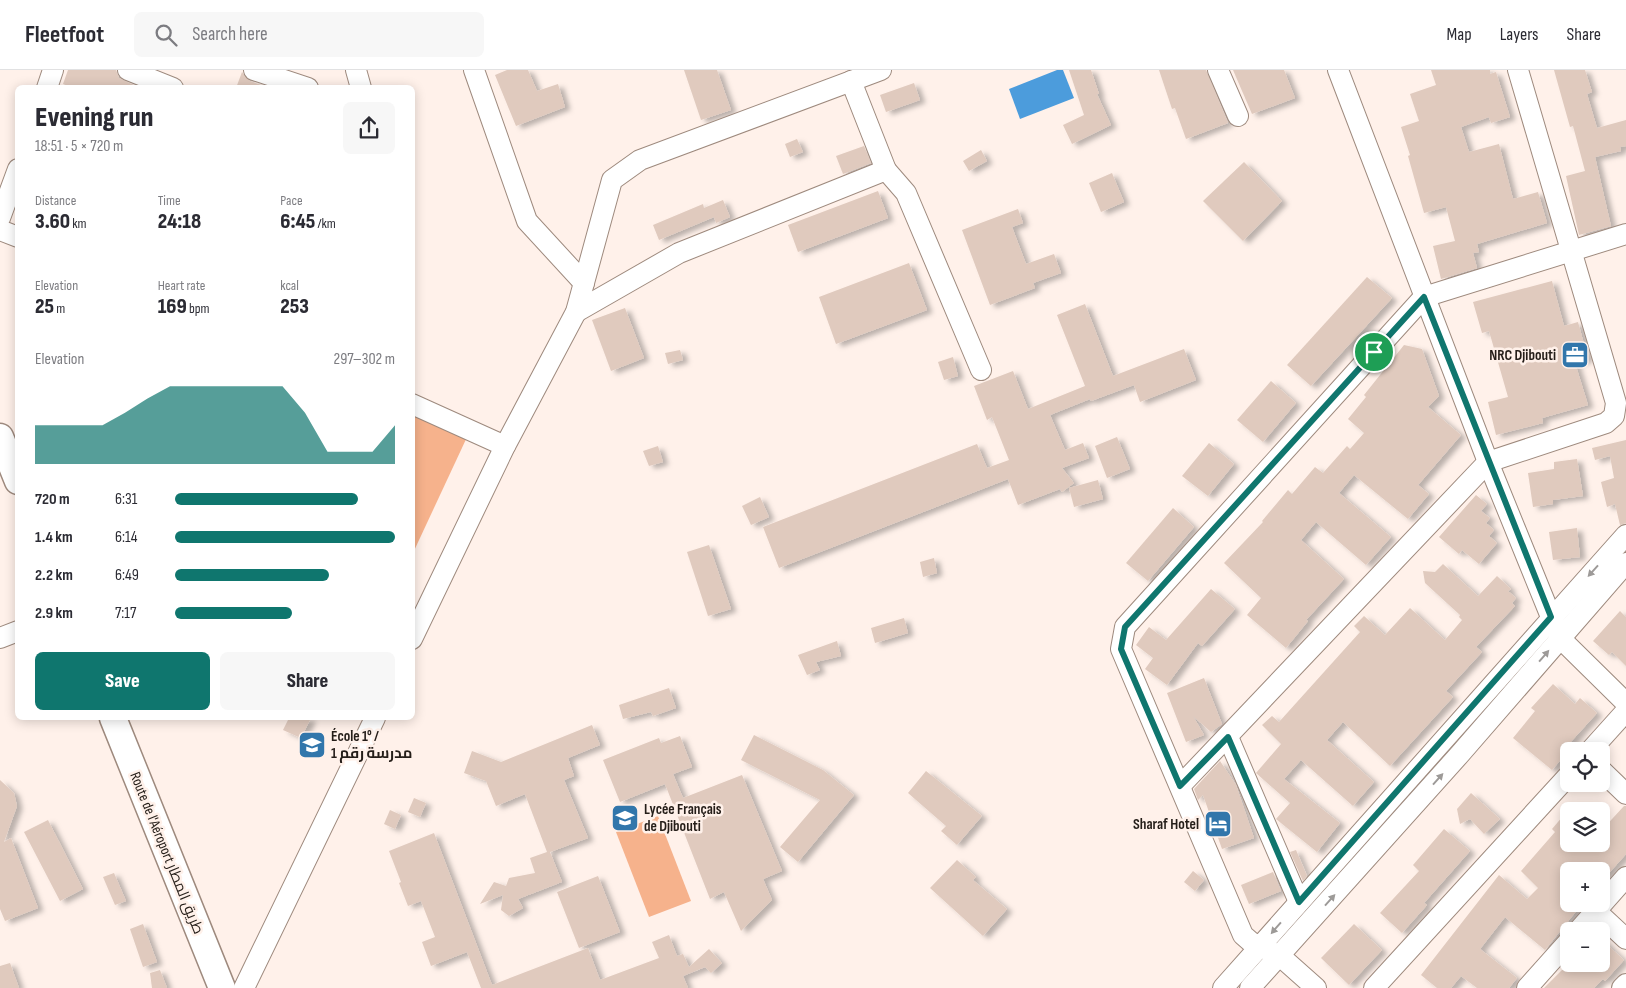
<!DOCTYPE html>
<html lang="en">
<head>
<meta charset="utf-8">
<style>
  :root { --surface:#fff; --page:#f7f7f7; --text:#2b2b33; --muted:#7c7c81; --line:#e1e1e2; --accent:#0f766e }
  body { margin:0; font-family:"Sofia Sans Condensed",Cairo,sans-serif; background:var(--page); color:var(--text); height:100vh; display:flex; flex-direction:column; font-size:19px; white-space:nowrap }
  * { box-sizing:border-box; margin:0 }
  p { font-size:16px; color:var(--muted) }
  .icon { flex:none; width:28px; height:28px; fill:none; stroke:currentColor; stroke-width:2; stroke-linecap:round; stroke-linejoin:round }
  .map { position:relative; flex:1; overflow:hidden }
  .panel { position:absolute; left:15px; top:15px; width:400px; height:635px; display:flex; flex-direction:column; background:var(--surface); border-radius:8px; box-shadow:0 2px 12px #0003 }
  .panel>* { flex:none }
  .controls { position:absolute; left:1560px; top:672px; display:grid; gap:10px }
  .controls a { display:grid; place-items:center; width:50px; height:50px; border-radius:8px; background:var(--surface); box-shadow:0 2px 12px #0003; font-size:25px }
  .pin { position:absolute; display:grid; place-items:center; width:42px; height:42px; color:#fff; margin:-21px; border:2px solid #fff; border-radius:50%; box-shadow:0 1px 5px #0007 }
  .round { display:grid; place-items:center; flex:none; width:52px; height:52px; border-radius:8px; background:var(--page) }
  .head { display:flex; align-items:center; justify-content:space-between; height:85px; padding:0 20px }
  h1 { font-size:28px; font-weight:800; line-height:38px }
  .figures { display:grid; grid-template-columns:repeat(3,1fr); gap:8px; height:85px; padding:5px 20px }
  .figures div { display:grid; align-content:center }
  .figures b { font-size:21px; font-weight:800 }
  .figures small { font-size:14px; font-weight:400 }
  .figures p { font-size:14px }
  .chart { height:140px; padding:10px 20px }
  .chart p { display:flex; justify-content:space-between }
  .chart svg { width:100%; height:90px; margin-top:5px; fill:var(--accent); opacity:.7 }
  .button { display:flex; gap:10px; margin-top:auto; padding:10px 20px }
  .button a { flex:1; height:58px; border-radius:8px; background:var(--accent); color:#fff; font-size:20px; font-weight:800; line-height:58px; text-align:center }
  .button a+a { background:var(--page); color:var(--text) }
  ul { padding:0 20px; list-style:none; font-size:16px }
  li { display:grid; grid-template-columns:80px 60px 1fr; align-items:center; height:38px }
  li i { height:12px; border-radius:6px; background:var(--accent) }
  header { display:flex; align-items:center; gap:30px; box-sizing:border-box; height:70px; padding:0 25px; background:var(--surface); border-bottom:1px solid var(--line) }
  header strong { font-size:24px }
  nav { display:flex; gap:28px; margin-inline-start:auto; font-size:18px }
  .search { width:350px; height:45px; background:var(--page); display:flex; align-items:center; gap:12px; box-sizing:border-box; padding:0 18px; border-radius:8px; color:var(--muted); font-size:19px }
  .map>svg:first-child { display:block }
  .green { fill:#f6b28c }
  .water { fill:#4c9cdc }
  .building { fill:#e0cabe; filter:url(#shadow) }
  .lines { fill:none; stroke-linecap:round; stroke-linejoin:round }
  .minor-casing { stroke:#9e8a7e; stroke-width:22 }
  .major-casing { stroke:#9e8a7e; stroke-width:29 }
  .minor { stroke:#fff; stroke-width:20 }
  .major { stroke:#fff; stroke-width:26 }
  .oneway { fill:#9d9a98 }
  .route-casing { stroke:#fff; stroke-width:10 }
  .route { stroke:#0f766e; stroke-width:6 }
  .labels { text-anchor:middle; stroke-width:5; stroke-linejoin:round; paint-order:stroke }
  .poi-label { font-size:15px; font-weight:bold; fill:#251e19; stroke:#fff1ea; text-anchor:end }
  .street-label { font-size:15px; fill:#251e19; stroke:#fff1ea }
</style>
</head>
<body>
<header>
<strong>Fleetfoot</strong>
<div class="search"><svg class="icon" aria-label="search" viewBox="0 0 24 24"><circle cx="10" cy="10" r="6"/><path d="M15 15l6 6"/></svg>Search here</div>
<nav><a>Map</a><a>Layers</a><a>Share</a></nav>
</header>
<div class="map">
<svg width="1626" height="918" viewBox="0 0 1626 918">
  <defs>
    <filter id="shadow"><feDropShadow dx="5.5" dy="3" stdDeviation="2.5" flood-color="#0004"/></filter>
  </defs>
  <rect width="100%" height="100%" fill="#fff1ea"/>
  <g class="green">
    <polygon points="413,341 468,365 413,483"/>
    <polygon points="658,746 691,831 649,847 616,762"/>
  </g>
  <polygon class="water" points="1057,0 1063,0 1074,28 1020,49 1009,19"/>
  <g class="building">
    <polygon points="68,0 116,0 119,8 140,18 73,18 63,14"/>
    <polygon points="507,0 528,0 537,21 558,14 565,37 516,56 495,5"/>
    <polygon points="684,0 717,0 731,40 701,50"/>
    <polygon points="1069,0 1091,0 1099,24 1097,24 1111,55 1072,74 1063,55 1084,45"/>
    <polygon points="1159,0 1206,0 1228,53 1186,69 1175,38 1172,39"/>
    <polygon points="1233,0 1284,0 1295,28 1252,44"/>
    <polygon points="1431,0 1490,0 1490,4 1496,2 1510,47 1491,53 1489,47 1461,57 1469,82 1499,74 1513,129 1538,122 1547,153 1477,174 1479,182 1473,183 1477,198 1441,209 1433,176 1455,171 1446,137 1424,143 1408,86 1410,85 1401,57 1419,51 1410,24 1436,15"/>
    <polygon points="1554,0 1585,0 1592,22 1587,24 1597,58 1626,50 1626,76 1620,77 1621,81 1595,87 1611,156 1579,165 1566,106 1585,101 1573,56 1570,57"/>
    <polygon points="242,2 250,11 269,18 236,18"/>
    <polygon points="914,13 920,30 886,42 880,25"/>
    <polygon points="797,69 803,82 790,87 785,74"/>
    <polygon points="864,76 871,93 843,104 836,86"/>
    <polygon points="981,80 987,91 969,101 963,91"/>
    <polygon points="1244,92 1282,131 1243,171 1203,131"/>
    <polygon points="1112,103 1124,132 1101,142 1089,113"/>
    <polygon points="878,121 888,148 798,182 788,155"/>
    <polygon points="723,130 730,147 716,153 714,147 659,170 653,155 703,134 704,138"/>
    <polygon points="1018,139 1023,153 1012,157 1026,194 1054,184 1061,203 1033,213 1035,218 990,235 962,160"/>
    <polygon points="909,193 927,240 836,274 819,227"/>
    <polygon points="1367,207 1392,228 1311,316 1287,295"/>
    <polygon points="1552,211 1564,256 1578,252 1588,289 1575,293 1588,335 1542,348 1543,353 1496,365 1488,332 1508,327 1489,261 1482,263 1473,232"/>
    <polygon points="1085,234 1113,306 1184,279 1196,310 1140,332 1134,315 1091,331 1090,329 1050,345 1065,380 1083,373 1089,388 1062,398 1074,413 1062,422 1060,419 1018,435 1008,409 779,498 763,457 977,374 987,398 1009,390 992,347 987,350 974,316 1013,301 1028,339 1085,316 1057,245"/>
    <polygon points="625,238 644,288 611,301 592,250"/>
    <polygon points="1404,275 1422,279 1439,326 1428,337 1461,365 1418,415 1429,424 1408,449 1354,405 1339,423 1391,467 1366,495 1316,452 1301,470 1344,509 1306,550 1308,551 1286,578 1247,545 1261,528 1224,493 1263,452 1262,451 1288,420 1292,424 1315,397 1323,403 1347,376 1350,379 1364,363 1348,349 1366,327 1364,325"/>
    <polygon points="680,280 683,290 668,294 665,283"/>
    <polygon points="953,287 958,306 944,310 938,292"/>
    <polygon points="1271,311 1296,333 1263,372 1237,350"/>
    <polygon points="1117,367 1130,399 1107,408 1095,376"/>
    <polygon points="1626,370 1626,453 1620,455 1615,434 1607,437 1601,412 1614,408 1610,386 1595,390 1592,378"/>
    <polygon points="1209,373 1234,394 1208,426 1182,406"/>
    <polygon points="658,376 663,392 649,396 643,381"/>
    <polygon points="1577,389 1583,426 1553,430 1553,434 1533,437 1528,403 1554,399 1554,392"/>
    <polygon points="1098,410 1103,429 1074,437 1069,418"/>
    <polygon points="1476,425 1487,434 1481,441 1490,448 1486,453 1494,460 1489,466 1497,473 1479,494 1462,480 1459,484 1439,467"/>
    <polygon points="760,427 769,447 751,455 742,436"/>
    <polygon points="1173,438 1194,457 1148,511 1126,493"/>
    <polygon points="1577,458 1580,487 1553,490 1549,462"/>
    <polygon points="709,475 731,539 708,546 687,482"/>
    <polygon points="934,488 937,503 923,507 920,492"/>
    <polygon points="1443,494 1478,526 1497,506 1511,519 1508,521 1516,528 1512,533 1515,536 1476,577 1482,582 1446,621 1453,627 1390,696 1343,652 1327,670 1374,712 1353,736 1301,690 1284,709 1340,753 1317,782 1276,749 1290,733 1256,703 1281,674 1262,655 1272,646 1279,652 1360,562 1354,556 1364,546 1385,565 1410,538 1445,570 1462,550 1459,547 1460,545 1425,513 1423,501 1435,502"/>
    <polygon points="1211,519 1235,539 1202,576 1198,573 1167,615 1145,599 1153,588 1136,575 1149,557 1166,570"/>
    <polygon points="1620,541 1626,547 1626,596 1612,582 1609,585 1593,571"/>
    <polygon points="904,548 908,563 875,573 871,558"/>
    <polygon points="837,571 841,586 816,592 820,600 807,605 798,585"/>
    <polygon points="1204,608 1222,654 1211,662 1193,646 1204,665 1186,672 1167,623"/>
    <polygon points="1553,614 1575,634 1580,628 1597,643 1567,676 1570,679 1552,700 1513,668 1535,641 1531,638"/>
    <polygon points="669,618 676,638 653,646 651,642 623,649 619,635"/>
    <polygon points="289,648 311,648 301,668 283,660"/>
    <polygon points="592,655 600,675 568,688 574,706 564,710 588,768 550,782 562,812 518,829 523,838 509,846 501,840 503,825 480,834 494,812 506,816 509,808 535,803 530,788 547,782 525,724 496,736 486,711 464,703 472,681 501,692"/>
    <polygon points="754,665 823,700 854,725 798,792 780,777 820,730 741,690"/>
    <polygon points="680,666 692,697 673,704 683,728 742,705 782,801 763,809 772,830 741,861 724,822 710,829 665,714 620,732 603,690 659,668 661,673"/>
    <polygon points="1220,691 1236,715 1254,768 1222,779 1203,725 1198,730 1194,719"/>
    <polygon points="926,701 982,746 957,775 941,761 946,756 908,723"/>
    <polygon points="0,710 14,723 17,736 4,772 11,768 38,838 5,851 0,839"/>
    <polygon points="1471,723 1500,749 1484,764 1470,749 1460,754 1457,739"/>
    <polygon points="414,728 426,733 420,747 408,742"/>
    <polygon points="1624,736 1626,736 1626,784 1601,812 1601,801 1569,801 1569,834 1582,834 1545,880 1505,847 1480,879 1517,908 1509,918 1477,918 1461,906 1451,918 1437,918 1421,905 1499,805 1527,829 1538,818 1521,801 1555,762 1552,759 1569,739 1569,774 1601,774 1601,761"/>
    <polygon points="390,740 401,745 395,759 384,754"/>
    <polygon points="48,750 83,819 60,831 24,762"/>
    <polygon points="1444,759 1470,781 1424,833 1427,835 1402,863 1380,843 1419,801 1413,795"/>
    <polygon points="434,763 492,915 588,878 600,910 659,888 652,872 669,865 677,886 683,884 689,897 709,879 722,893 711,903 705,897 683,906 688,918 481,918 467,882 431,896 422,872 435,867 421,831 408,836 399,813 401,812 389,781"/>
    <polygon points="1296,780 1307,806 1303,811 1290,782"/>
    <polygon points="957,790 976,807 973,810 1007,839 983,866 930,818"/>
    <polygon points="1193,801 1204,810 1195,821 1184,812"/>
    <polygon points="1273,802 1281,821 1249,834 1241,815"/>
    <polygon points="114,803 126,831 115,835 103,807"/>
    <polygon points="598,806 620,862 579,878 557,822"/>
    <polygon points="143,854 157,892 143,897 130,859"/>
    <polygon points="1354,854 1382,880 1349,915 1321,888"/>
    <polygon points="1601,869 1624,890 1605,911 1603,909 1594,918 1544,918 1568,894 1601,894"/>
    <polygon points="10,893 19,918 0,918 0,896"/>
    <polygon points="160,900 167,918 152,918 150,903"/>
  </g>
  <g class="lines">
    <g class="minor-casing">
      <g id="minor">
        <polyline points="128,0 173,18"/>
        <polyline points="254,0 308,18"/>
        <polyline points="356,0 361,18"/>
        <polyline points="474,0 527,151 584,213"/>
        <polyline points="1218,0 1238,46"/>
        <polyline points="1338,0 1488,392 1551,547 1560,568 1626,633"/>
        <polyline points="47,18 53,0"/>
        <polyline points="886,100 906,123 981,300"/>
        <polyline points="0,148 18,99"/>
        <polyline points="0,160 18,167"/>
        <polyline points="576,242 679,183 886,100 851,11"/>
        <polyline points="412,334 505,376"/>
        <polyline points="0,568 18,561"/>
        <polyline points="412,569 505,376 576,242 612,110 640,90 881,0"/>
        <polyline points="1228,667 1299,832"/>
        <polyline points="1590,681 1626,641"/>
        <polyline points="1601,700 1626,724"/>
        <polyline points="1180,716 1488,392 1606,353 1614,346 1616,333 1518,0"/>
        <polyline points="1596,841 1626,869"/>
        <polyline points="1578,861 1626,807"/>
        <polyline points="244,918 375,648"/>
        <polyline points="1223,918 1626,465"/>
        <polyline points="1250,918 1460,684 1626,493"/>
        <polyline points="1316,918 1280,886 1251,872 1243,865 1121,579 1125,557 1424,227 1626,164"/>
        <polyline points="1374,918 1569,705"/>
        <polyline points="1527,918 1569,871"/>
        <polyline points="1622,918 1626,914"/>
      </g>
    </g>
    <g class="major-casing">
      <g id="major">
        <polyline points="0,367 18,411"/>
        <polyline points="113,648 222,918"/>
      </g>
    </g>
    <use href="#minor" class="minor"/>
    <use href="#major" class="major"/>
  </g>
  <defs><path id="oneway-solid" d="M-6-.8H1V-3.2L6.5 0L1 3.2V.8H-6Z" transform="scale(1.25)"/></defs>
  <g class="oneway">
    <use href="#oneway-solid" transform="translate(1593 501) rotate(132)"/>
    <use href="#oneway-solid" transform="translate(1544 586) rotate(-49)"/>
    <use href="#oneway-solid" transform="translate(1438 709) rotate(-48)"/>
    <use href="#oneway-solid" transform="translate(1330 830) rotate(-48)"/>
    <use href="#oneway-solid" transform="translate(1276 858) rotate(131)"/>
  </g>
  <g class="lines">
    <g class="route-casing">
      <polygon id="route" points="1424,227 1551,547 1299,832 1228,667 1180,716 1121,579 1125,557"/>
    </g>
    <use href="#route" class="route"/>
  </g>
  <defs>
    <g id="office-square" transform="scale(1.4375)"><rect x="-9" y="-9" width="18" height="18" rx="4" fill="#3176ab" stroke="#fff1ea"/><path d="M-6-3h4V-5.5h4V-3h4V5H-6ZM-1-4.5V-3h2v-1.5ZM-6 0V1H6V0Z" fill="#fff"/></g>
    <g id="school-square" transform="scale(1.4375)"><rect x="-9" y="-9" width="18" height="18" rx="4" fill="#3176ab" stroke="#fff1ea"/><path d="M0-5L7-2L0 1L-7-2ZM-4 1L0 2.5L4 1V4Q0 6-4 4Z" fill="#fff"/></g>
    <g id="hotel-square" transform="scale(1.4375)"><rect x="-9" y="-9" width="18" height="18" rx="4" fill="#3176ab" stroke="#fff1ea"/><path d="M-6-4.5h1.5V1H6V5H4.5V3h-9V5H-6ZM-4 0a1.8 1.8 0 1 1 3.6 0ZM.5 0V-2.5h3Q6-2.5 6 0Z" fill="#fff"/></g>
  </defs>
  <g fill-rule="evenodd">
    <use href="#office-square" x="1575" y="285"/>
    <use href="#school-square" x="312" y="675"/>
    <use href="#school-square" x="625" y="748"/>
    <use href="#hotel-square" x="1218" y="754"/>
  </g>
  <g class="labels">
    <g class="poi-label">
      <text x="1556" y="290">NRC Djibouti</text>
      <text x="331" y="671" text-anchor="start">École 1° /<tspan x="331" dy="17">مدرسة رقم 1</tspan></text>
      <text x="644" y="744" text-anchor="start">Lycée Français<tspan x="644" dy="17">de Djibouti</tspan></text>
      <text x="1199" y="759">Sharaf Hotel</text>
    </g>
    <g class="street-label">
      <text transform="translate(167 783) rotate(68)" y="5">Route de l'Aéroport طريق المطار</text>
    </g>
  </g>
</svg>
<div class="controls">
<a><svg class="icon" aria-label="locate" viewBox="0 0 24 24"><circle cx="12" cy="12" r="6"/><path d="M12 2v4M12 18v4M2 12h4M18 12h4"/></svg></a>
<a><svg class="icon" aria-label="layers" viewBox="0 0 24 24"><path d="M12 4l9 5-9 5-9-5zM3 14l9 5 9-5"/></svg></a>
<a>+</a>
<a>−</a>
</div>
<div class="pin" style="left:1374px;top:282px;background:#1e9e55"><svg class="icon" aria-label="arrive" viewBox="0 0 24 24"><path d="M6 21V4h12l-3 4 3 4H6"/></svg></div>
<section class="panel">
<div class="head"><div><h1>Evening run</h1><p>18:51 · 5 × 720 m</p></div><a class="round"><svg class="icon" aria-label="share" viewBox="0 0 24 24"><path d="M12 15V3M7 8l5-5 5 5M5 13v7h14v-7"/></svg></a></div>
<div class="figures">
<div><p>Distance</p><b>3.60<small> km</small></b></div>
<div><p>Time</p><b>24:18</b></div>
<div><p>Pace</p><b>6:45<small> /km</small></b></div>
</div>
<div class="figures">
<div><p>Elevation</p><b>25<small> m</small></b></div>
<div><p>Heart rate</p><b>169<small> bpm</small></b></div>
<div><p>kcal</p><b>253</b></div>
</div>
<div class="chart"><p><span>Elevation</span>297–302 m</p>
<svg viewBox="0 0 160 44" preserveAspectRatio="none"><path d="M0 44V25L10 25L20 25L30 25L40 19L50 12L60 6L70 6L80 6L90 6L100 6L110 6L120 19L130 38L140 38L150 38L160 25V44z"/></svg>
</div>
<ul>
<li><b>720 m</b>6:31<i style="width:83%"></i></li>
<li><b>1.4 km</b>6:14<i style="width:100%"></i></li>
<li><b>2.2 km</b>6:49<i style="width:70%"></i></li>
<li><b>2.9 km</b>7:17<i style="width:53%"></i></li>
</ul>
<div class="button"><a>Save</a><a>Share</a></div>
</section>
</div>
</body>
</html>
